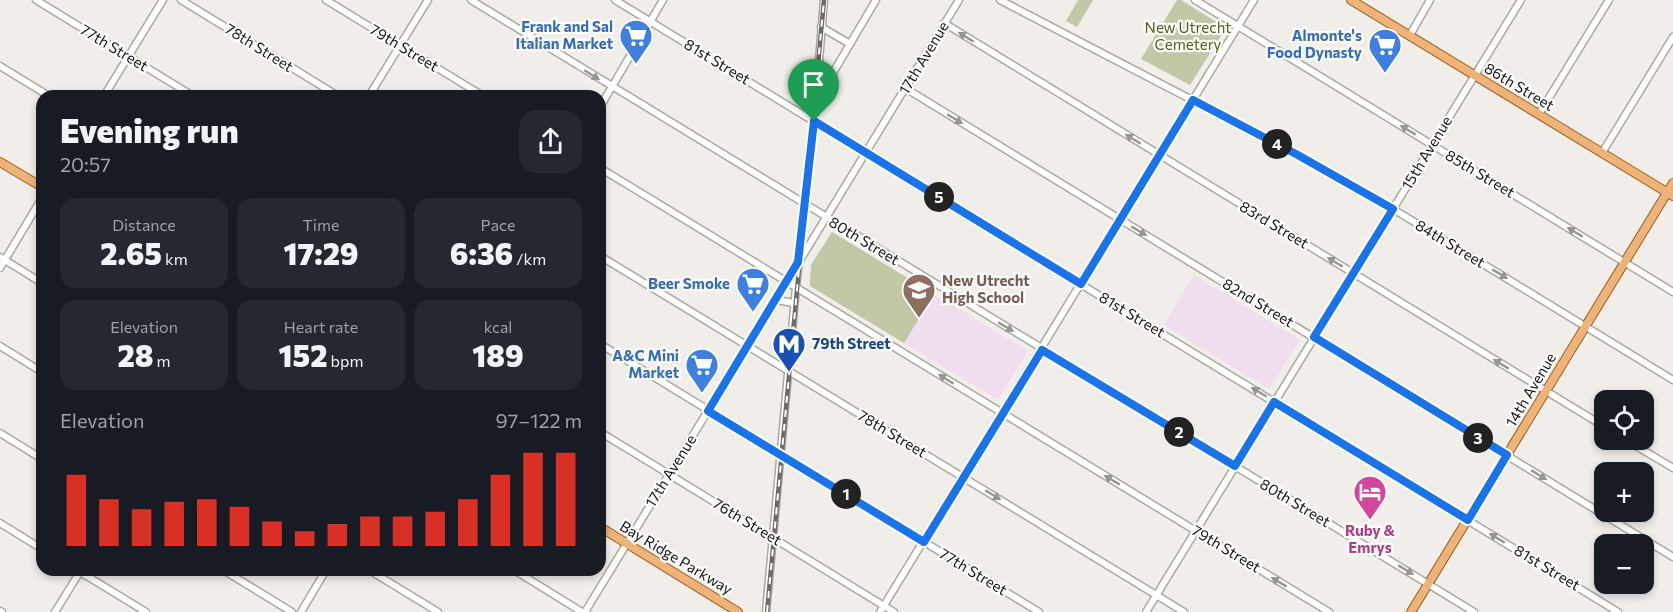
<!DOCTYPE html>
<html lang="en">
<head>
<meta charset="utf-8">
<style>
  :root { --surface:#171b24; --page:#242831; --text:#f1f3f6; --muted:#9ea1a6; --accent:#d93025 }
  body { margin:0; font-family:Commissioner,sans-serif; background:var(--page); color:var(--text); height:100vh; display:flex; flex-direction:column; font-size:22px; white-space:nowrap }
  * { box-sizing:border-box; margin:0 }
  p { font-size:20px; color:var(--muted) }
  .icon { flex:none; width:33px; height:33px; fill:none; stroke:currentColor; stroke-width:2; stroke-linecap:round; stroke-linejoin:round }
  .map { position:relative; flex:1; overflow:hidden }
  .panel { position:absolute; left:36px; top:90px; width:570px; height:486px; display:flex; flex-direction:column; background:var(--surface); border-radius:18px; box-shadow:0 3px 9px #0003 }
  .panel>* { flex:none }
  .controls { position:absolute; left:1594px; top:390px; display:grid; gap:12px }
  .controls a { display:grid; place-items:center; width:60px; height:60px; border-radius:12px; background:var(--surface); box-shadow:0 3px 9px #0003; font-size:30px }
  .pin { position:absolute; display:grid; place-items:center; width:51px; height:51px; color:#fff; margin:-62px -26px; border-radius:50% 50% 50% 0; rotate:-45deg; box-shadow:0 0 6px #0007 }
  .pin .icon { rotate:45deg }
  .km { position:absolute; width:30px; height:30px; margin:-15px; border-radius:50%; background:#222; color:#fff; font-size:16px; line-height:30px; text-align:center }
  .round { display:grid; place-items:center; flex:none; width:63px; height:63px; border-radius:18px; background:var(--page) }
  .summary { display:flex; align-items:center; justify-content:space-between; height:102px; padding:0 24px }
  h1 { font-size:33px; font-weight:800; line-height:45px }
  .figures { display:grid; grid-template-columns:repeat(3,1fr); gap:9px; height:102px; padding:6px 24px }
  .figures div { display:grid; align-content:center; border-radius:15px; background:var(--page); text-align:center }
  .figures b { font-size:30px; font-weight:800 }
  .figures small { font-size:16px; font-weight:400 }
  .figures p { font-size:16px }
  .chart { height:168px; padding:12px 24px }
  .chart p { display:flex; justify-content:space-between }
  .chart svg { width:100%; height:108px; margin-top:6px; stroke:var(--accent); stroke-width:6 }
  .map>svg:first-child { display:block }
  .education { fill:#f0ddee }
  .green { fill:#c2c7a6 }
  .lines { fill:none; stroke-linecap:round; stroke-linejoin:round }
  .minor-casing { stroke:#aba8a4; stroke-width:9 }
  .major-casing { stroke:#9b5b1a; stroke-width:10 }
  .minor { stroke:#fff; stroke-width:6 }
  .major { stroke:#eeb378; stroke-width:8 }
  .rail-casing { stroke:#6d6b68; stroke-width:4.5 }
  .rail { stroke:#fff; stroke-width:2; stroke-dasharray:7; stroke-linecap:butt }
  .oneway { fill:#969695 }
  .route-casing { stroke:#fff; stroke-width:12 }
  .route { stroke:#1a73e8; stroke-width:8 }
  .labels { text-anchor:middle; stroke-width:4.5; stroke-linejoin:round; paint-order:stroke }
  .shop-label { font-size:15px; font-weight:bold; fill:#366cbe; stroke:#fff; text-anchor:end }
  .park-label { font-size:15px; fill:#565c15; stroke:#fff }
  .street-label { font-size:15px; fill:#161514; stroke:#fff }
  .education-label { font-size:15px; font-weight:bold; fill:#785e54; stroke:#fff; text-anchor:start }
  .transit-label { font-size:15px; font-weight:bold; fill:#164399; stroke:#fff; text-anchor:start }
  .hotel-label { font-size:15px; font-weight:bold; fill:#b23c85; stroke:#fff }
</style>
</head>
<body>
<div class="map">
<svg width="1673" height="612" viewBox="0 0 1673 612">
  <rect width="100%" height="100%" fill="#f1ede9"/>
  <g class="education">
    <polygon points="832,232 1028,351 998,400 810,286 811,265"/>
    <polygon points="1194,275 1300,340 1269,389 1164,325"/>
  </g>
  <g class="green">
    <polygon points="1078,0 1093,0 1077,27 1066,21"/>
    <polygon points="1177,0 1181,0 1226,28 1190,85 1141,59"/>
    <polygon points="832,232 934,294 904,343 810,286 811,265"/>
  </g>
  <g class="lines">
    <g class="minor-casing">
      <g id="minor">
        <polyline points="36,0 193,96"/>
        <polyline points="181,0 338,96"/>
        <polyline points="326,0 483,96"/>
        <polyline points="471,0 1474,612"/>
        <polyline points="615,0 1618,612"/>
        <polyline points="1000,0 1296,154 1393,209 1673,380"/>
        <polyline points="1195,0 1673,292"/>
        <polyline points="944,23 1605,427"/>
        <polyline points="821,27 850,44"/>
        <polyline points="1410,35 1430,0"/>
        <polyline points="0,66 49,96"/>
        <polyline points="905,88 1673,557"/>
        <polyline points="104,96 163,0"/>
        <polyline points="369,96 428,0"/>
        <polyline points="817,100 876,0"/>
        <polyline points="600,107 663,0"/>
        <polyline points="1539,114 1609,0"/>
        <polyline points="1602,153 1673,37"/>
        <polyline points="600,168 1329,612"/>
        <polyline points="600,256 1184,612"/>
        <polyline points="0,257 42,283"/>
        <polyline points="0,268 42,198"/>
        <polyline points="776,300 794,303"/>
        <polyline points="600,344 1039,612"/>
        <polyline points="0,346 42,372"/>
        <polyline points="600,432 894,612"/>
        <polyline points="0,433 42,459"/>
        <polyline points="1626,440 1673,468"/>
        <polyline points="0,523 42,549"/>
        <polyline points="77,570 146,612"/>
        <polyline points="223,570 292,612"/>
        <polyline points="369,570 438,612"/>
        <polyline points="514,570 582,612"/>
        <polyline points="0,611 2,612"/>
        <polyline points="55,612 81,570"/>
        <polyline points="301,612 326,570"/>
        <polyline points="585,612 959,0"/>
        <polyline points="766,612 796,287 814,121 824,0"/>
        <polyline points="880,612 1254,0"/>
        <polyline points="1146,612 1521,0"/>
      </g>
    </g>
    <g class="major-casing">
      <g id="major">
        <polyline points="1351,0 1673,196"/>
        <polyline points="0,162 42,187"/>
        <polyline points="600,527 738,612"/>
        <polyline points="1411,612 1673,183"/>
      </g>
    </g>
    <use href="#minor" class="minor"/>
    <use href="#major" class="major"/>
    <g class="rail-casing">
      <polyline id="rail" points="767,612 824,0"/>
    </g>
    <use href="#rail" class="rail"/>
  </g>
  <defs><path id="oneway-solid" d="M-6-.8H1V-3.2L6.5 0L1 3.2V.8H-6Z" transform="scale(1.5)"/></defs>
  <g class="oneway">
    <use href="#oneway-solid" transform="translate(966 37) rotate(-149)"/>
    <use href="#oneway-solid" transform="translate(592 75) rotate(32)"/>
    <use href="#oneway-solid" transform="translate(955 119) rotate(31)"/>
    <use href="#oneway-solid" transform="translate(1408 130) rotate(-149)"/>
    <use href="#oneway-solid" transform="translate(1133 139) rotate(-149)"/>
    <use href="#oneway-solid" transform="translate(1139 231) rotate(31)"/>
    <use href="#oneway-solid" transform="translate(1575 232) rotate(-149)"/>
    <use href="#oneway-solid" transform="translate(1335 262) rotate(-149)"/>
    <use href="#oneway-solid" transform="translate(1500 274) rotate(31)"/>
    <use href="#oneway-solid" transform="translate(1006 327) rotate(31)"/>
    <use href="#oneway-solid" transform="translate(1501 364) rotate(-149)"/>
    <use href="#oneway-solid" transform="translate(946 379) rotate(-148)"/>
    <use href="#oneway-solid" transform="translate(1259 392) rotate(-149)"/>
    <use href="#oneway-solid" transform="translate(1539 475) rotate(31)"/>
    <use href="#oneway-solid" transform="translate(1112 480) rotate(-149)"/>
    <use href="#oneway-solid" transform="translate(993 495) rotate(31)"/>
    <use href="#oneway-solid" transform="translate(1497 538) rotate(-149)"/>
    <use href="#oneway-solid" transform="translate(1406 570) rotate(31)"/>
    <use href="#oneway-solid" transform="translate(1279 582) rotate(-149)"/>
  </g>
  <g class="lines">
    <g class="route-casing">
      <polygon id="route" points="1193,100 1296,154 1393,209 1314,337 1507,455 1468,520 1274,402 1235,466 1042,350 924,542 708,411 798,262 814,121 1081,284"/>
    </g>
    <use href="#route" class="route"/>
  </g>
  <defs>
    <g id="supermarket-pin" transform="scale(1.725)"><path d="M0 17L-7.5 6A9.5 9.5 0 1 1 7.5 6Z" fill="#3f7fe0" stroke="#fff"/><path d="M-6-5.5h2.5l.6 2H6L4.5 2H-2.5L-4.4-4H-6ZM-1.5 3.2a1.3 1.3 0 1 0 .1 0ZM3 3.2a1.3 1.3 0 1 0 .1 0Z" fill="#fff"/></g>
    <g id="school-pin" transform="scale(1.725)"><path d="M0 17L-7.5 6A9.5 9.5 0 1 1 7.5 6Z" fill="#8d6e63" stroke="#fff"/><path d="M0-5L7-2L0 1L-7-2ZM-4 1L0 2.5L4 1V4Q0 6-4 4Z" fill="#fff"/></g>
    <g id="metro-pin" transform="scale(1.725)"><path d="M0 17L-7.5 6A9.5 9.5 0 1 1 7.5 6Z" fill="#1a4fb4" stroke="#fff"/><path d="M-5.5 5V-5H-3L0 0L3-5H5.5V5H3V-.5L0 4L-3-.5V5Z" fill="#fff"/></g>
    <g id="hotel-pin" transform="scale(1.725)"><path d="M0 17L-7.5 6A9.5 9.5 0 1 1 7.5 6Z" fill="#d1479c" stroke="#fff"/><path d="M-6-4.5h1.5V1H6V5H4.5V3h-9V5H-6ZM-4 0a1.8 1.8 0 1 1 3.6 0ZM.5 0V-2.5h3Q6-2.5 6 0Z" fill="#fff"/></g>
  </defs>
  <g fill-rule="evenodd">
    <use href="#supermarket-pin" x="636" y="36"/>
    <use href="#supermarket-pin" x="1385" y="45"/>
    <use href="#supermarket-pin" x="753" y="284"/>
    <use href="#school-pin" x="919" y="290"/>
    <use href="#metro-pin" x="789" y="344"/>
    <use href="#supermarket-pin" x="702" y="365"/>
    <use href="#hotel-pin" x="1370" y="492"/>
  </g>
  <g class="labels">
    <g class="shop-label">
      <text x="613" y="32">Frank and Sal<tspan x="613" dy="17">Italian Market</tspan></text>
      <text x="1362" y="41">Almonte's<tspan x="1362" dy="17">Food Dynasty</tspan></text>
      <text x="730" y="289">Beer Smoke</text>
      <text x="679" y="361">A&amp;C Mini<tspan x="679" dy="17">Market</tspan></text>
    </g>
    <g class="park-label">
      <text x="1188" y="33">New Utrecht<tspan x="1188" dy="17">Cemetery</tspan></text>
    </g>
    <g class="street-label">
      <text transform="translate(114 48) rotate(31)" y="5">77th Street</text>
      <text transform="translate(259 48) rotate(32)" y="5">78th Street</text>
      <text transform="translate(404 48) rotate(31)" y="5">79th Street</text>
      <text transform="translate(924 58) rotate(-59)" y="5">17th Avenue</text>
      <text transform="translate(717 62) rotate(31)" y="5">81st Street</text>
      <text transform="translate(1519 87) rotate(31)" y="5">86th Street</text>
      <text transform="translate(1427 153) rotate(-59)" y="5">15th Avenue</text>
      <text transform="translate(1480 174) rotate(31)" y="5">85th Street</text>
      <text transform="translate(1274 225) rotate(31)" y="5">83rd Street</text>
      <text transform="translate(864 241) rotate(31)" y="5">80th Street</text>
      <text transform="translate(1450 244) rotate(31)" y="5">84th Street</text>
      <text transform="translate(1258 303) rotate(31)" y="5">82nd Street</text>
      <text transform="translate(1132 315) rotate(31)" y="5">81st Street</text>
      <text transform="translate(1531 390) rotate(-59)" y="5">14th Avenue</text>
      <text transform="translate(892 434) rotate(31)" y="5">78th Street</text>
      <text transform="translate(671 471) rotate(-58)" y="5">17th Avenue</text>
      <text transform="translate(1295 503) rotate(31)" y="5">80th Street</text>
      <text transform="translate(747 522) rotate(31)" y="5">76th Street</text>
      <text transform="translate(1226 549) rotate(31)" y="5">79th Street</text>
      <text transform="translate(676 558) rotate(31)" y="5">Bay Ridge Parkway</text>
      <text transform="translate(1547 568) rotate(31)" y="5">81st Street</text>
      <text transform="translate(973 572) rotate(31)" y="5">77th Street</text>
    </g>
    <g class="education-label">
      <text x="942" y="286">New Utrecht<tspan x="942" dy="17">High School</tspan></text>
    </g>
    <g class="transit-label">
      <text x="812" y="349">79th Street</text>
    </g>
    <g class="hotel-label">
      <text x="1370" y="536">Ruby &amp;<tspan x="1370" dy="17">Emrys</tspan></text>
    </g>
  </g>
</svg>
<div class="controls">
<a><svg class="icon" aria-label="locate" viewBox="0 0 24 24"><circle cx="12" cy="12" r="6"/><path d="M12 2v4M12 18v4M2 12h4M18 12h4"/></svg></a>
<a>+</a>
<a>−</a>
</div>
<div class="pin" style="left:814px;top:121px;background:#1e9e55"><svg class="icon" aria-label="arrive" viewBox="0 0 24 24"><path d="M6 21V4h12l-3 4 3 4H6"/></svg></div>
<b class="km" style="left:846px;top:494px">1</b>
<b class="km" style="left:1179px;top:432px">2</b>
<b class="km" style="left:1478px;top:438px">3</b>
<b class="km" style="left:1277px;top:144px">4</b>
<b class="km" style="left:939px;top:197px">5</b>
<section class="panel">
<div class="summary"><div><h1>Evening run</h1><p>20:57</p></div><a class="round"><svg class="icon" aria-label="share" viewBox="0 0 24 24"><path d="M12 15V3M7 8l5-5 5 5M5 13v7h14v-7"/></svg></a></div>
<div class="figures">
<div><p>Distance</p><b>2.65<small> km</small></b></div>
<div><p>Time</p><b>17:29</b></div>
<div><p>Pace</p><b>6:36<small> /km</small></b></div>
</div>
<div class="figures">
<div><p>Elevation</p><b>28<small> m</small></b></div>
<div><p>Heart rate</p><b>152<small> bpm</small></b></div>
<div><p>kcal</p><b>189</b></div>
</div>
<div class="chart"><p><span>Elevation</span>97–122 m</p>
<svg viewBox="0 0 160 44" preserveAspectRatio="none"><path d="M5 44V15M15 44V25M25 44V29M35 44V26M45 44V25M55 44V28M65 44V34M75 44V38M85 44V35M95 44V32M105 44V32M115 44V30M125 44V25M135 44V15M145 44V6M155 44V6"/></svg>
</div>
</section>
</div>
</body>
</html>
